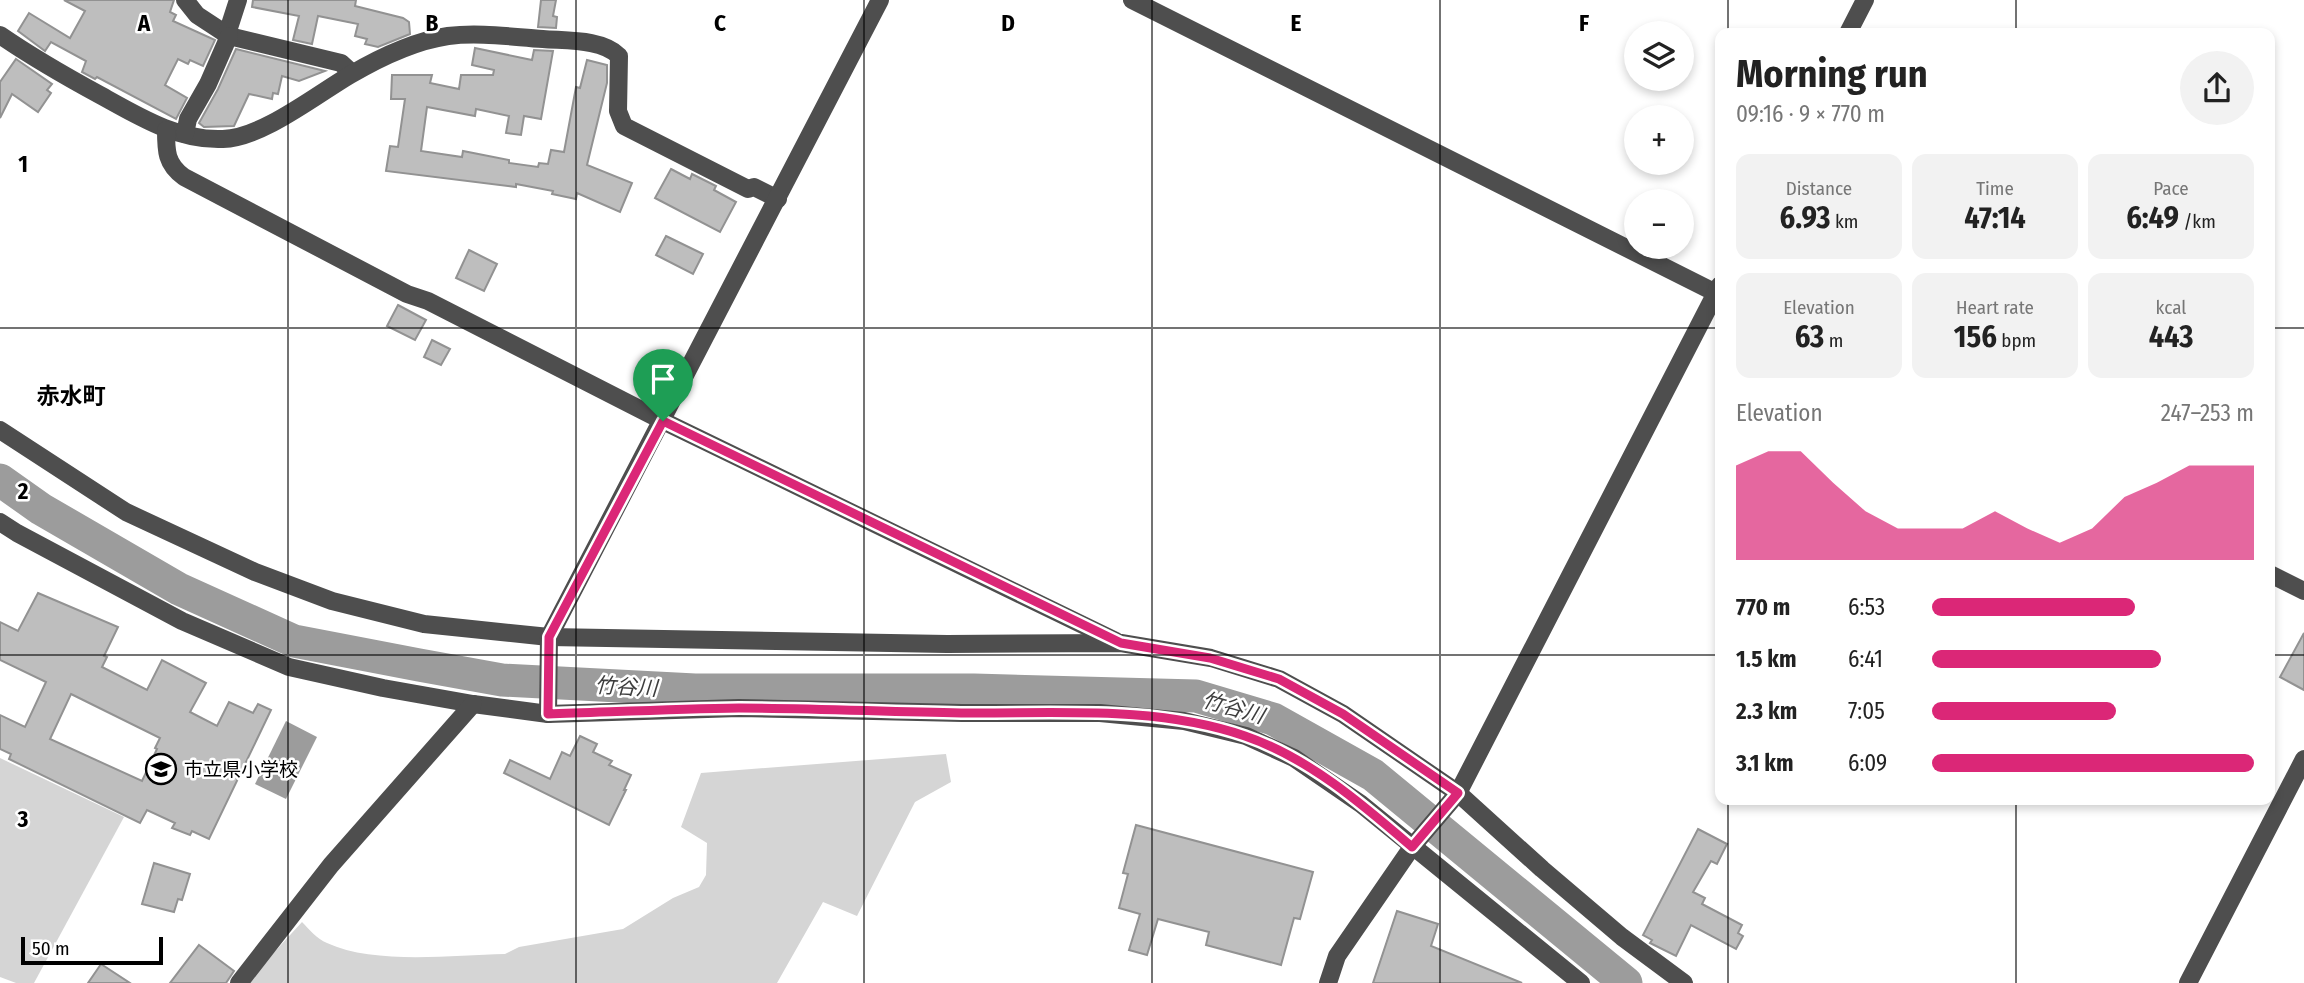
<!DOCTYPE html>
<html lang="en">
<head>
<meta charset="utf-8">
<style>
  :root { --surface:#fff; --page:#f2f2f2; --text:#222; --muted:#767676; --accent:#db2777 }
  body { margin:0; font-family:"Fira Sans Condensed","Noto Sans JP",sans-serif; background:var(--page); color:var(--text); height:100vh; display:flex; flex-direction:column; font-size:26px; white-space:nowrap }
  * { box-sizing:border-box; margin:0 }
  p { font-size:23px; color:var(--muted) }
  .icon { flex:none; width:38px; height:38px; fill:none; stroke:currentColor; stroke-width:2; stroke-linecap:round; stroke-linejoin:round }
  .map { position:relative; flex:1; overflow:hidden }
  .side { position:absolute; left:1715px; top:28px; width:560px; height:777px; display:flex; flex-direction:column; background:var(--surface); border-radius:14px; box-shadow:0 4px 10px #0003 }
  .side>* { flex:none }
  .buttons { position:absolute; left:1624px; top:21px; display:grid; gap:14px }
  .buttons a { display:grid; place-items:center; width:70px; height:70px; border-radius:50%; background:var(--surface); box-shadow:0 4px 10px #0003; font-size:35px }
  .scale { position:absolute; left:21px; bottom:18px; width:142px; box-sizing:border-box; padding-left:7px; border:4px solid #000; border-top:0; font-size:19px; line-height:24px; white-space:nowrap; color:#000; -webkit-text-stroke:5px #fff; paint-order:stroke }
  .pin { position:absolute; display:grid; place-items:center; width:60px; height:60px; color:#fff; margin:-72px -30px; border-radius:50% 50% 50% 0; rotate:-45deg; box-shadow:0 0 7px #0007 }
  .pin .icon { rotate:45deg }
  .round { display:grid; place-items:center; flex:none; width:74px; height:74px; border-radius:37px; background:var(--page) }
  .headline { display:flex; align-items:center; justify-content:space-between; height:119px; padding:0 21px }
  h1 { font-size:38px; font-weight:700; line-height:52px }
  .figures { display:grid; grid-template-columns:repeat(3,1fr); gap:10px; height:119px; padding:7px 21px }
  .figures div { display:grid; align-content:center; border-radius:14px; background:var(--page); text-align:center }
  .figures b { font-size:30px; font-weight:700 }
  .figures small { font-size:19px; font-weight:400 }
  .figures p { font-size:19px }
  .chart { height:196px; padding:14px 21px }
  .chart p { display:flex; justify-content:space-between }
  .chart svg { width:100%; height:126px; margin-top:7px; fill:var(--accent); opacity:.7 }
  ul { padding:0 21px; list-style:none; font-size:23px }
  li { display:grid; grid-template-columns:112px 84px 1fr; align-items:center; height:52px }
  li i { height:18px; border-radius:9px; background:var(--accent) }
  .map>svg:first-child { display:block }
  .green { fill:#d5d5d5 }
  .water { fill:#9c9c9c }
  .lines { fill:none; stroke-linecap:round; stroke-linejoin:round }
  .river { stroke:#9c9c9c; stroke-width:33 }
  .building { fill:#bebebe; stroke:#929292; stroke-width:2; fill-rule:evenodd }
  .minor { stroke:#4e4e4e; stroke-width:18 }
  .route-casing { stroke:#fff; stroke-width:14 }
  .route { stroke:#db2777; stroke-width:9 }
  .grid { fill:none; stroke:#000; stroke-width:2; stroke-opacity:0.55 }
  .labels { text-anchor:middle; stroke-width:5; stroke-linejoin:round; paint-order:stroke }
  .poi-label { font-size:19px; fill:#000; stroke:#fff; text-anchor:start }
  .water-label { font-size:21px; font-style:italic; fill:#3d3d3d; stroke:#fff }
  .quarter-label { font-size:23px; font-weight:bold; fill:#000; stroke:#fff }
  .grid-label { font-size:23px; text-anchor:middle; font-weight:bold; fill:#000; stroke:#fff; stroke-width:5; stroke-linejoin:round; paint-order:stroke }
</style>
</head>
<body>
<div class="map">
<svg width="2304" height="983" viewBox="0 0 2304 983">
  <rect width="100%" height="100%" fill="#fff"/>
  <g class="green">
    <path d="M946 754 951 782 915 802 857 916 823 902 777 983H246L302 922C309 929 317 939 327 943 374 965 452 955 505 954L519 947 623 929 673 898 699 887 706 875 707 843 681 827 701 773Z"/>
    <polygon points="0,758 124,817 34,983 16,983 0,977"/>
  </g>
  <polygon class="water" points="286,721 317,737 286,799 255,784"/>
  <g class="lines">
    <polyline class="river" points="0,480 41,509 179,589 294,641 419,665 502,680 695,690 974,690 1196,696 1273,719 1373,775 1626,983"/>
  </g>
  <g class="building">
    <polygon points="64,0 174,0 170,12 176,15 173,21 215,40 203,66 190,60 188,64 178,59 165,85 187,98 176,119 97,77 95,79 82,72 86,61 51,42 45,51 18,31 29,13 70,38 85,11"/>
    <polygon points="253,0 356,0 355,6 403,18 409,22 410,34 378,47 365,44 367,39 355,36 358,24 318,16 312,44 293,40 299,16 252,7"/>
    <polygon points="541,0 556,0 553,16 557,17 556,28 538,27"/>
    <polygon points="475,48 532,60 534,50 553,51 541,119 524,116 521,135 506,133 509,116 476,109 475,116 427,107 421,151 462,157 463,151 509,160 509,163 538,167 539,163 548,164 551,150 564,152 576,87 580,88 587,60 607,65 607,83 587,165 632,183 620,212 577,193 576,199 552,194 553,191 516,184 516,187 386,171 390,146 398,147 405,99 391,99 392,75 432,75 430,83 459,89 461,75 493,75 494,70 472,65"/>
    <polygon points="236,49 325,71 299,81 282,76 278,94 273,93 272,99 249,94 234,126 204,127 199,123 218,89"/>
    <polygon points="16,59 52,84 47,90 51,93 38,112 12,94 0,118 0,82"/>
    <polygon points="671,169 690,179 692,174 716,186 714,190 736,202 720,232 655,198"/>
    <polygon points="666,236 703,254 693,274 656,255"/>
    <polygon points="469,250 497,264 484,291 456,278"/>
    <polygon points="398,305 426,320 415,340 387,326"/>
    <polygon points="432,340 450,349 441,365 424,357"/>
    <path d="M38 593 118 627 104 656 107 657 102 667 147 690 162 660 206 683 190 712 217 726 229 702 253 713 258 704 271 710 209 839 192 831 190 835 172 828 175 823 147 810 140 823 9 759 11 754 0 749V715L25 727 46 682 0 660V622L18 631ZM71 694 160 738 155 748 157 749 142 781 50 739Z"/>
    <polygon points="2304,633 2304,690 2280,677"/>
    <polygon points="580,736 597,744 593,752 612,761 609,765 631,775 624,790 626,790 609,825 504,773 510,760 550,779 562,752 570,756"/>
    <polygon points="1136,825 1313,872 1300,919 1294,918 1281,965 1206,945 1209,932 1158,919 1147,955 1129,950 1140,914 1119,908 1128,874 1123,873"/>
    <polygon points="1698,829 1727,844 1717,864 1711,861 1693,892 1705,898 1702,904 1742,925 1738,933 1743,936 1736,949 1691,925 1676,956 1650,943 1652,940 1643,935"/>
    <polygon points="154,863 190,874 182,900 178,899 174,912 142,904"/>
    <polygon points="1397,911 1438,924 1431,946 1522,983 1373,983"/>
    <polygon points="199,945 234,971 226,983 170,983"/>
    <polygon points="101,964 130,983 88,983"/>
  </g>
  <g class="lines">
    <g class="minor">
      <polyline points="185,0 197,15 229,36 341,63 352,73"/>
      <polyline points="1132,0 1720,295"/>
      <polyline points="1848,33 1865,0"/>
      <polyline points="227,34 238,0"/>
      <path d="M0 35C32 57 65 76 100 95 138 116 178 141 223 139 262 138 316 95 350 75 379 58 414 41 448 36 479 32 512 37 543 39 567 41 602 39 619 56L618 111 624 126 748 189 754 187 778 199"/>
      <path d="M166 130C166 151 166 164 184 177L407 294 428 301 663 421 1116 641"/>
      <polyline points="185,134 188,119 208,84 229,36"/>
      <polyline points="0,430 126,512 255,572 332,601 424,624 549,637 947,644 1121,643 1211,658 1279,679 1343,714 1458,793 1542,869 1622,937 1684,983"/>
      <polyline points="0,522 17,533 182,621 289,667 383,688 473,704 548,714 739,708 962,713 1100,713 1184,721 1246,736 1294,758 1361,804 1581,983"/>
      <polyline points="2270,574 2304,591"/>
      <polyline points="548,714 549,637 880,0"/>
      <polyline points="239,983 331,865 473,704"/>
      <polyline points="1328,983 1337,956 1412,847 1458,793 1720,285"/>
      <polyline points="2188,983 2304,759"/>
    </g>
  </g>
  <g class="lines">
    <g class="route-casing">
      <path id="route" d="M663 421 1121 643 1210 658 1279 679 1343 714 1458 793 1412 847C1362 804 1309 758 1245 736 1155 705 1055 714 961 713 887 712 813 708 739 708 675 709 611 712 548 714L549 637Z"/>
    </g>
    <use href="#route" class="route"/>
  </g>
  <path class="grid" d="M288 0V983M576 0V983M864 0V983M1152 0V983M1440 0V983M1728 0V33M2016 0V33M0 328H1720M2270 328H2304M0 655H1720M2270 655H2304M1728 800V983M2016 800V983"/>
  <defs>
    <g id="school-ring" transform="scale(1.575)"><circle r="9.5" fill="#fff" stroke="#000" stroke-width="1.5"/><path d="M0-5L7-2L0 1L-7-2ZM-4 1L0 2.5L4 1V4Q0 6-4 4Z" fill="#000"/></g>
  </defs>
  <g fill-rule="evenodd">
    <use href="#school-ring" x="161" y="769"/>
  </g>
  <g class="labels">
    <g class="poi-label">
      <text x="184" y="776">市立県小学校</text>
    </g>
    <g class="water-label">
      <text transform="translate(626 687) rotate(3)" y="7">竹谷川</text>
      <text transform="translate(1233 708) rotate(16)" y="7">竹谷川</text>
    </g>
    <g class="quarter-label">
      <text x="71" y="404">赤水町</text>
    </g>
  </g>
  <g class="grid-label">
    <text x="144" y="31">A</text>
    <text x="432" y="31">B</text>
    <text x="720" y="31">C</text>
    <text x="1008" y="31">D</text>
    <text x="1296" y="31">E</text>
    <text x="1584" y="31">F</text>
    <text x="23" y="172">1</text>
    <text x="23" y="499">2</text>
    <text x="23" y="827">3</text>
  </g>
</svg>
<div class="buttons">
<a><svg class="icon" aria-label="layers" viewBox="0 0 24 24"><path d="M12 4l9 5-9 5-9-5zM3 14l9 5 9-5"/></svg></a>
<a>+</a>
<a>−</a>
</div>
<div class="scale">50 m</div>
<div class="pin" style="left:663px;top:421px;background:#1e9e55"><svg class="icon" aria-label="arrive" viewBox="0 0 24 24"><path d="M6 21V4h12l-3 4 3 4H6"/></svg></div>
<section class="side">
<div class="headline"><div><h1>Morning run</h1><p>09:16 · 9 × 770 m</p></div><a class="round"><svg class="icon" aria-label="share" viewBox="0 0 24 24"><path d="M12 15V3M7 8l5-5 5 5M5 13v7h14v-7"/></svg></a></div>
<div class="figures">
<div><p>Distance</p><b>6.93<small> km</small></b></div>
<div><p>Time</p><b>47:14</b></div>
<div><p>Pace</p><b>6:49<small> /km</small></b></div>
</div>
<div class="figures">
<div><p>Elevation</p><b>63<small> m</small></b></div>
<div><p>Heart rate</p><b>156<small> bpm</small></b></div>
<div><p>kcal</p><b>443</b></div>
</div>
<div class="chart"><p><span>Elevation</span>247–253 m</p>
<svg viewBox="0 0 160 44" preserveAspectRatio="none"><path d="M0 44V11L10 6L20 6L30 17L40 27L50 33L60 33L70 33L80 27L90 33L100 38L110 33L120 22L130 17L140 11L150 11L160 11V44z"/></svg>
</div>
<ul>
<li><b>770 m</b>6:53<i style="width:63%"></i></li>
<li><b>1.5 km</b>6:41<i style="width:71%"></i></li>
<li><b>2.3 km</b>7:05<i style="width:57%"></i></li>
<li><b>3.1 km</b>6:09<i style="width:100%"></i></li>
</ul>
</section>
</div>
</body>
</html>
